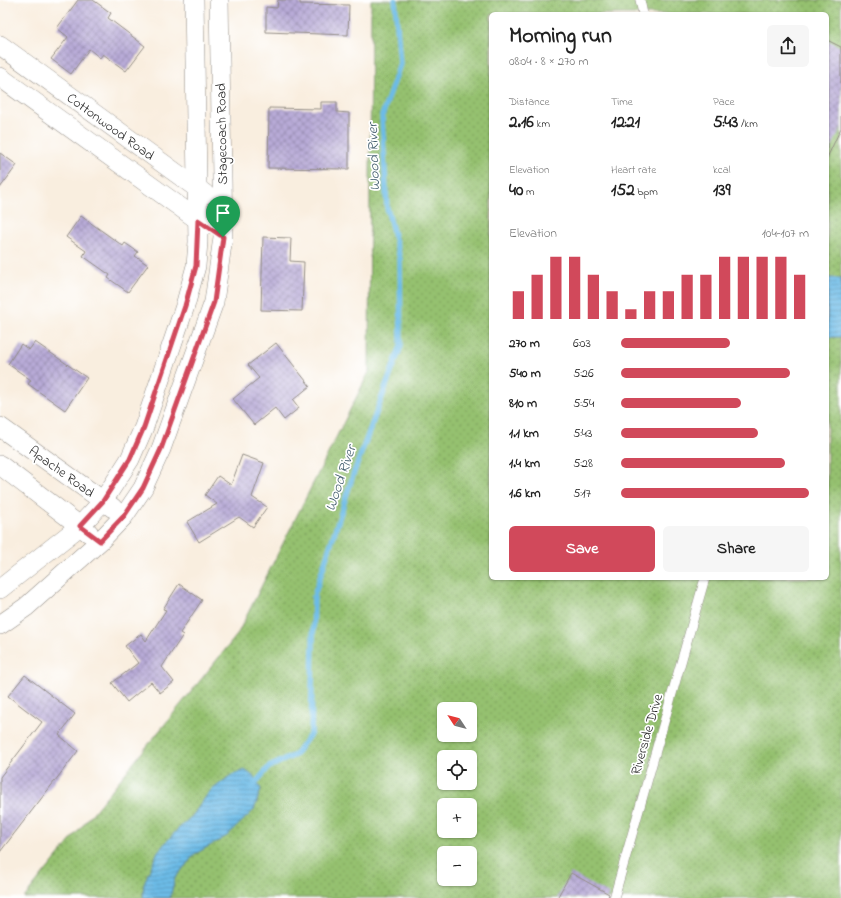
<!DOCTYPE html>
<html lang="en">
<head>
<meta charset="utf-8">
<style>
  :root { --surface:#fff; --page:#f6f6f6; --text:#222; --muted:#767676; --accent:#d1495b }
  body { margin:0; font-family:"Indie Flower",sans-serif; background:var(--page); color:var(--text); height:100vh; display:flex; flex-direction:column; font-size:15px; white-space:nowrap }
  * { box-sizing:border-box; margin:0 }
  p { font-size:13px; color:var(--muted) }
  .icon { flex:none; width:22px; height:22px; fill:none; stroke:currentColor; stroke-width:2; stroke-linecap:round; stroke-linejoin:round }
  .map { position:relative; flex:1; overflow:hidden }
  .details { position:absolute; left:489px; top:12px; width:340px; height:568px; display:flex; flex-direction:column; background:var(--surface); border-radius:6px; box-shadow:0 1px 3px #0004 }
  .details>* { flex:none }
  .needle { width:26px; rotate:306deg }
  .tools { position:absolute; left:437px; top:702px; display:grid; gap:8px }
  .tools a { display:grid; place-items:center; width:40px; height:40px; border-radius:6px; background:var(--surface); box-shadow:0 1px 3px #0004; font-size:20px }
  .pin { position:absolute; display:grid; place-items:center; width:34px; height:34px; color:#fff; margin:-41px -17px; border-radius:50% 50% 50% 0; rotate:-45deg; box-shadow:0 0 4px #0007 }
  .pin .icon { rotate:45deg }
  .round { display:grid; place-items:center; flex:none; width:42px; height:42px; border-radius:6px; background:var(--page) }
  .headline { display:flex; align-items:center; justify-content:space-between; height:68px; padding:0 20px }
  h1 { font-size:22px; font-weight:700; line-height:30px }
  .stats { display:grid; grid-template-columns:repeat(3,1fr); gap:6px; height:68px; padding:4px 20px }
  .stats div { display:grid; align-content:center }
  .stats b { font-size:17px; font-weight:700 }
  .stats small { font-size:11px; font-weight:400 }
  .stats p { font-size:11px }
  .chart { height:112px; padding:8px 20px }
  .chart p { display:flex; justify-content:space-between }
  .chart svg { width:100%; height:72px; margin-top:4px; stroke:var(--accent); stroke-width:6 }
  .cta { display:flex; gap:8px; margin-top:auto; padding:8px 20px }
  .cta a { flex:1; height:46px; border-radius:6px; background:var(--accent); color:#fff; font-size:16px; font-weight:700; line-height:46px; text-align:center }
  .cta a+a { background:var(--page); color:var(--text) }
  ul { padding:0 20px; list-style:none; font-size:13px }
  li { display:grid; grid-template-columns:64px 48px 1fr; align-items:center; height:30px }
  li i { height:10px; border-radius:5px; background:var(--accent) }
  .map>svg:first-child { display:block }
  .grass { fill:url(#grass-dots); stroke:#60764d; fill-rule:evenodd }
  .water { fill:url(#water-rules); stroke:#4c7389 }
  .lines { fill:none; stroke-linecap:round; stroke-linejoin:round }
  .stream { stroke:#6cbbe7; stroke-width:5.5 }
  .building { fill:url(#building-cross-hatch) }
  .service-casing { stroke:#928c85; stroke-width:10 }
  .minor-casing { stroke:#928c85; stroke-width:20 }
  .service { stroke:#fff; stroke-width:9 }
  .minor { stroke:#fff; stroke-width:19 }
  .route-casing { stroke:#fff; stroke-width:8 }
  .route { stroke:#d1495b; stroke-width:5 }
  .labels { text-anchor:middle; stroke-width:3.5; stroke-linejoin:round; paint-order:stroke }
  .street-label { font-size:14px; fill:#2b2b2b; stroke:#fff }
  .water-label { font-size:15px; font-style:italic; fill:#425d6d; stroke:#fff }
</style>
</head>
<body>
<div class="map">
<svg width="841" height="898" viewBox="0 0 841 898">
  <defs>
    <pattern id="grass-dots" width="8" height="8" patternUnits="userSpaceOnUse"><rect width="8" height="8" fill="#95c16f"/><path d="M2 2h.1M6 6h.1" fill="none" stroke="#7a9d5b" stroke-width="1.8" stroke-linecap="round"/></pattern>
    <pattern id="water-rules" width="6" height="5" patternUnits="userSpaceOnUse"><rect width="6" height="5" fill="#6cbbe7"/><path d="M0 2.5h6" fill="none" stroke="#5998bb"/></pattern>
    <pattern id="building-cross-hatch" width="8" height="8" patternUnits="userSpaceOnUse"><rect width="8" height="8" fill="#b8aad7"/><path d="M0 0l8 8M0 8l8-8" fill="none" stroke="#968baf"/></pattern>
  </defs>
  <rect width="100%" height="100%" fill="#fff"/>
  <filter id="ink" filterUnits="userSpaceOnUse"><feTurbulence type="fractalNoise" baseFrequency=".025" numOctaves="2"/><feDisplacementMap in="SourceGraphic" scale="8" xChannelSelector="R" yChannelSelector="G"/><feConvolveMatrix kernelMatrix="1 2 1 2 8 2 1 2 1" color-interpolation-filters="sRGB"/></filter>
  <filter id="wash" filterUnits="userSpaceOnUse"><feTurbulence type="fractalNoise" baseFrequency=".012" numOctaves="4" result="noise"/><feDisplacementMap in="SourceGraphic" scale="16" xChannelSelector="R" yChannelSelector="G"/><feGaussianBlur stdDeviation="0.9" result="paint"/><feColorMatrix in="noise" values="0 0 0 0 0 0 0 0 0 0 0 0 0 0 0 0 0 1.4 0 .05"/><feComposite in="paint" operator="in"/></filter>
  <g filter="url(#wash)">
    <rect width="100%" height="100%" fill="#f9eedf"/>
    <path class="grass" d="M371 0H841V898H24L237 635 369 372ZM491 14H827V578H491ZM444 709H470V735H444ZM444 757H470V783H444ZM444 805H470V831H444ZM444 853H470V879H444Z"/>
    <g class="water">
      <rect x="827" y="278" width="14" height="59"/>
      <polygon points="245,770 253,776 261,789 254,810 227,836 195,854 175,878 170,898 143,898 144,883 158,851 177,830 193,815 209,792 230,776"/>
    </g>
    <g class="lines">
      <polyline class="stream" points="252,787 269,767 295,755 311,733 314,596 353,475 401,346 400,259 387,208 382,116 400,64 395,0"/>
    </g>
    <g id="blocks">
      <g class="building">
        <polygon points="78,0 93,0 111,13 108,18 145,46 126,71 103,54 100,58 89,49 71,74 51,59 68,37 57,28"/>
        <polygon points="278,0 300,0 300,4 349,5 348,35 266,32 266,7 277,8"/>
        <polygon points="827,40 841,47 841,128 827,158"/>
        <polygon points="321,102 337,102 337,112 349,113 349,169 268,168 269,108 321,109"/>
        <polygon points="0,153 17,165 0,188"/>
        <polygon points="81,216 123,246 125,243 138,252 135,256 148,265 128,292 108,278 110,275 83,256 86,251 66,237"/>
        <polygon points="263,237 291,238 290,261 304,262 302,311 261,310"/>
        <polygon points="35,342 87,378 65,410 28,384 31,380 8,364 21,344 29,350"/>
        <polygon points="276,343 310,386 293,400 299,408 284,420 275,408 254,425 233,399 259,378 248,365"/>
        <polygon points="242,455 264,463 252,497 267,507 253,527 239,517 199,542 187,522 217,504 205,495 218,476 231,485"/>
        <polygon points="179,584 202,600 180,633 183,635 162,667 174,682 160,693 151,682 127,702 112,683 138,663 125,646 141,634 146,641 166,610 163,609"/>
        <polygon points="25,675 75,714 59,735 78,751 0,852 0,777 42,722 8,696"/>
        <polygon points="571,873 609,894 608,898 557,898"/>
      </g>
    </g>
  </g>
  <g filter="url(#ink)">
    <use href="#blocks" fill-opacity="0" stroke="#928c85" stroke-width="1"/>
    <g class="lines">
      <g class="service-casing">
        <g id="service">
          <polyline points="640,0 643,14"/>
          <polyline points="614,898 705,578"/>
        </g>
      </g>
      <g class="minor-casing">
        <g id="minor">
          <polyline points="0,45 205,194"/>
          <polyline points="0,77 205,225"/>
          <polyline points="0,427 113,508"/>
          <polyline points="0,465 89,533"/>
          <polyline points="0,589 80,526 103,501 130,459 144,427 185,306 196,266 198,242 194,0"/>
          <polyline points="0,625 26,607 100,541 124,516 143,488 161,449 214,302 223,237 219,0"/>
        </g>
      </g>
      <use href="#service" class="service"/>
      <use href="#minor" class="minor"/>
    </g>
  </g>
  <g class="lines" filter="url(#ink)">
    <g class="route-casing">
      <polygon id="route" points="198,220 223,237 214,302 161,449 143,488 124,516 100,541 80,526 103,501 130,459 144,427 185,306 196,266"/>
    </g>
    <use href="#route" class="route"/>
  </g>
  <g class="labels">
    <g class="street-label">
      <text transform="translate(111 126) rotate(36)" y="5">Cottonwood Road</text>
      <text transform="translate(221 134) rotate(-91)" y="5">Stagecoach Road</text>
      <text transform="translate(62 471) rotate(36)" y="5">Apache Road</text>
      <text transform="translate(646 734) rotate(-74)" y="5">Riverside Drive</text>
    </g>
    <g class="water-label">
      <text transform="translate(373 157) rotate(-92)" y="5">Wood River</text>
      <text transform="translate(340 478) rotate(-71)" y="5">Wood River</text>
    </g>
  </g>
</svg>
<div class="tools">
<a><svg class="needle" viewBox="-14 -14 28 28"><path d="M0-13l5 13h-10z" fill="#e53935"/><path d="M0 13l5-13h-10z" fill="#767676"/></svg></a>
<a><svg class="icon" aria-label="locate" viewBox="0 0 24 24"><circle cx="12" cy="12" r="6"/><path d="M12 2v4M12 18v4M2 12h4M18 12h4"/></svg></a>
<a>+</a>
<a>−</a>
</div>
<div class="pin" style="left:223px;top:237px;background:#1e9e55"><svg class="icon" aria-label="arrive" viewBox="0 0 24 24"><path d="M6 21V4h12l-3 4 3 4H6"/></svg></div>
<section class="details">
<div class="headline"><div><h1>Morning run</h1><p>08:04 · 8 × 270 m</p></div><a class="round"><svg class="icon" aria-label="share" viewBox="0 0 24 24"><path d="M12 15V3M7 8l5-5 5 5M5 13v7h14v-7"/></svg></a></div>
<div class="stats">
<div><p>Distance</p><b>2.16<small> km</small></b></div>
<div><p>Time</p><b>12:21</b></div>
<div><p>Pace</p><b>5:43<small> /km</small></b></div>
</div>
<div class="stats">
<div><p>Elevation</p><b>40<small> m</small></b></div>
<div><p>Heart rate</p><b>152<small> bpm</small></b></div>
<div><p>kcal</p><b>139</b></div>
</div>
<div class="chart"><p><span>Elevation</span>104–107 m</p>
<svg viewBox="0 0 160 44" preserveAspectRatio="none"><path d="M5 44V27M15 44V17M25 44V6M35 44V6M45 44V17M55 44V27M65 44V38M75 44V27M85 44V27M95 44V17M105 44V17M115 44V6M125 44V6M135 44V6M145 44V6M155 44V17"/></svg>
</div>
<ul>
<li><b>270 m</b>6:03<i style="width:58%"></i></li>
<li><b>540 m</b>5:26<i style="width:90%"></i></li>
<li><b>810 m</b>5:54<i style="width:64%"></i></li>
<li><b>1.1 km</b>5:43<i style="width:73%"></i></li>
<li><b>1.4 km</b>5:28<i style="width:87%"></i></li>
<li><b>1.6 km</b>5:17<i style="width:100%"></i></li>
</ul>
<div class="cta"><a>Save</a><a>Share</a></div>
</section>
</div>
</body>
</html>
